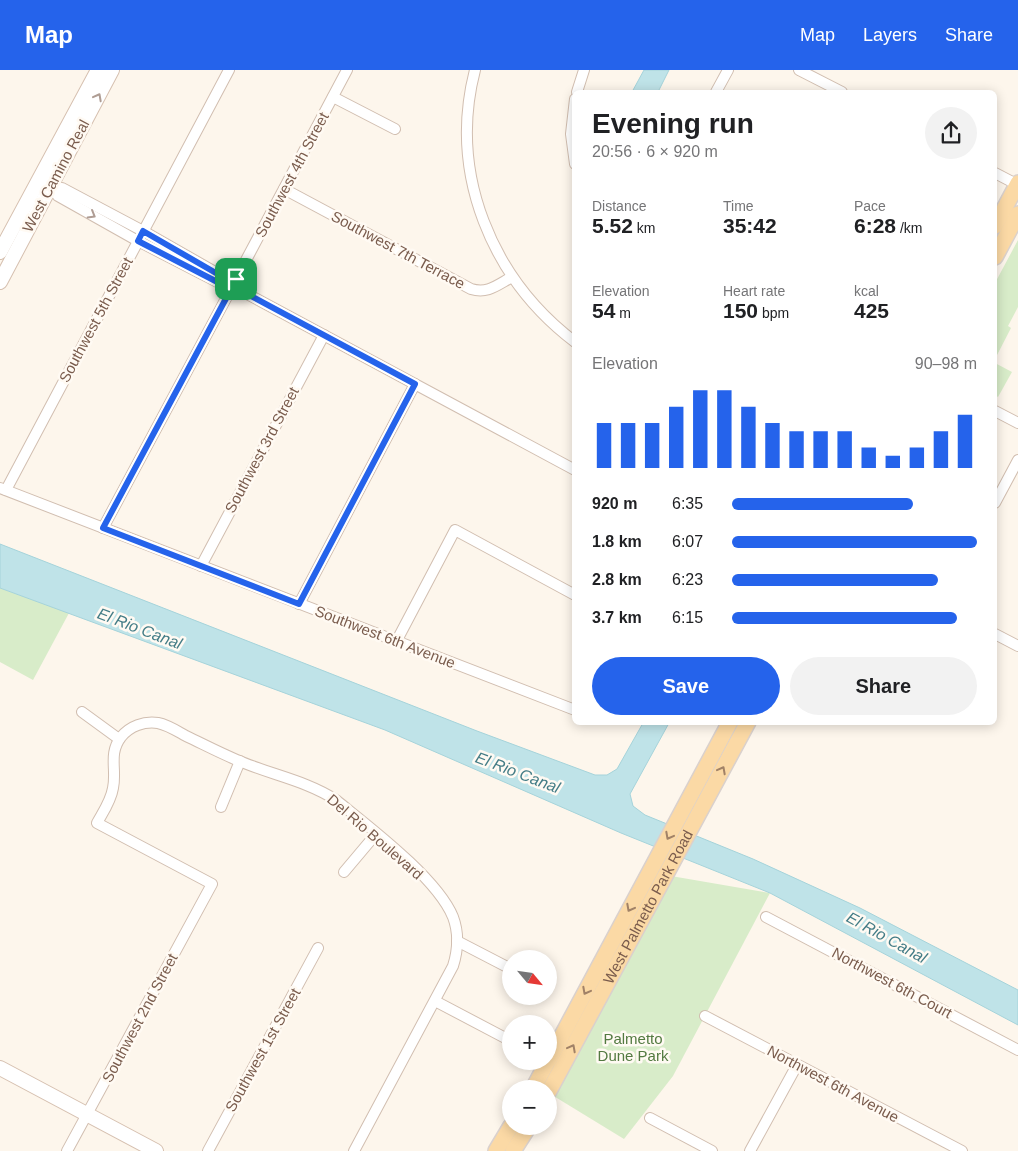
<!DOCTYPE html>
<html lang="en">
<head>
<meta charset="utf-8">
<style>
  :root { --surface:#fff; --page:#f2f2f2; --text:#202124; --muted:#757577; --accent:#2563eb }
  body { margin:0; font-family:Arial,sans-serif; background:var(--page); color:var(--text); height:100vh; display:flex; flex-direction:column; font-size:19px; white-space:nowrap }
  * { box-sizing:border-box; margin:0 }
  p { font-size:16px; color:var(--muted) }
  .icon { flex:none; width:28px; height:28px; fill:none; stroke:currentColor; stroke-width:2; stroke-linecap:round; stroke-linejoin:round }
  .map { position:relative; flex:1; overflow:hidden }
  .side { position:absolute; left:572px; top:20px; width:425px; height:635px; display:flex; flex-direction:column; background:var(--surface); border-radius:8px; box-shadow:0 2px 12px #0003 }
  .side>* { flex:none }
  .needle { width:32px; rotate:119deg }
  .controls { position:absolute; left:502px; top:880px; display:grid; gap:10px }
  .controls a { display:grid; place-items:center; width:55px; height:55px; border-radius:50%; background:var(--surface); box-shadow:0 2px 12px #0003; font-size:25px }
  .pin { position:absolute; display:grid; place-items:center; width:42px; height:42px; color:#fff; margin:-21px; border-radius:10px; box-shadow:0 2px 8px #0006 }
  .round { display:grid; place-items:center; flex:none; width:52px; height:52px; border-radius:26px; background:var(--page) }
  .head { display:flex; align-items:center; justify-content:space-between; height:85px; padding:0 20px }
  h1 { font-size:28px; font-weight:700; line-height:38px }
  .metrics { display:grid; grid-template-columns:repeat(3,1fr); gap:8px; height:85px; padding:5px 20px }
  .metrics div { display:grid; align-content:center }
  .metrics b { font-size:21px; font-weight:700 }
  .metrics small { font-size:14px; font-weight:400 }
  .metrics p { font-size:14px }
  .chart { height:140px; padding:10px 20px }
  .chart p { display:flex; justify-content:space-between }
  .chart svg { width:100%; height:90px; margin-top:5px; stroke:var(--accent); stroke-width:6 }
  .action { display:flex; gap:10px; margin-top:auto; padding:10px 20px }
  .action a { flex:1; height:58px; border-radius:30px; background:var(--accent); color:#fff; font-size:20px; font-weight:700; line-height:58px; text-align:center }
  .action a+a { background:var(--page); color:var(--text) }
  ul { padding:0 20px; list-style:none; font-size:16px }
  li { display:grid; grid-template-columns:80px 60px 1fr; align-items:center; height:38px }
  li i { height:12px; border-radius:6px; background:var(--accent) }
  header { display:flex; align-items:center; gap:30px; box-sizing:border-box; height:70px; padding:0 25px; background:var(--accent); color:#fff }
  header strong { font-size:24px }
  nav { display:flex; gap:28px; margin-inline-start:auto; font-size:18px }
  .map>svg:first-child { display:block }
  .green { fill:#d8ecc9 }
  .water { fill:#bfe3e8; stroke:#a5d3da }
  .lines { fill:none; stroke-linecap:round; stroke-linejoin:round }
  .street-casing { stroke:#d1beb0; stroke-width:12 }
  .secondary-casing { stroke:#d6c0b0; stroke-width:16 }
  .primary-casing { stroke:#dad1cd; stroke-width:18 }
  .street { stroke:#fff; stroke-width:10 }
  .secondary { stroke:#fff; stroke-width:14 }
  .primary { stroke:#fbd9a5; stroke-width:15 }
  .oneway { stroke:#af9d94 }
  .oneway2 { stroke:#a18267 }
  .route-casing { stroke:#fff; stroke-width:10 }
  .route { stroke:#2563eb; stroke-width:6 }
  .labels { text-anchor:middle; stroke-width:5; stroke-linejoin:round; paint-order:stroke }
  .street-label { font-size:15px; fill:#7a5c4d; stroke:#fffaf3 }
  .park-label { font-size:15px; fill:#537a41; stroke:#fffaf3 }
  .water-label { font-size:16px; font-style:italic; fill:#437c86; stroke:#fffaf3 }
</style>
</head>
<body>
<header>
<strong>Map</strong>
<nav><a>Map</a><a>Layers</a><a>Share</a></nav>
</header>
<div class="map">
<svg width="1018" height="1081" viewBox="0 0 1018 1081">
  <rect width="100%" height="100%" fill="#fdf6ec"/>
  <g class="green">
    <polygon points="1018,170 1018,237 1008,256 1011,258 995,289 995,213"/>
    <polygon points="995,293 1012,302 998,327 995,325"/>
    <polygon points="0,518 69,543 33,610 0,592"/>
    <polygon points="671,806 770,823 673,1006 624,1069 552,1025"/>
  </g>
  <g class="water">
    <polygon points="644,0 669,0 658,22 632,22"/>
    <polygon points="0,474 477,661 595,705 607,705 617,699 643,653 669,653 630,724 633,736 645,745 753,789 860,838 1018,920 1018,955 770,823 621,763 385,660 0,518"/>
  </g>
  <g class="lines">
    <g class="street-casing">
      <g id="street">
        <path d="M475 0C448 104 492 209 575 272"/>
        <polyline points="799,0 842,22"/>
        <polyline points="577,22 584,0"/>
        <polyline points="716,22 728,0"/>
        <polyline points="333,27 395,59"/>
        <polyline points="575,29 571,64 575,94"/>
        <polyline points="995,103 1018,115"/>
        <polyline points="45,114 53,118 62,118 143,161 229,210"/>
        <polyline points="53,118 58,126 138,171 227,217"/>
        <path d="M284 119 471 219C488 224 497 215 512 207"/>
        <polyline points="236,209 347,0"/>
        <polyline points="238,219 575,400"/>
        <polyline points="995,341 1018,353"/>
        <polyline points="0,418 575,640"/>
        <polyline points="6,420 229,0"/>
        <polyline points="995,433 1018,390"/>
        <polyline points="103,458 230,221"/>
        <polyline points="201,496 324,265"/>
        <polyline points="299,534 415,314"/>
        <polyline points="995,564 1018,576"/>
        <polyline points="396,572 455,460 575,525"/>
        <polyline points="82,642 119,669"/>
        <polyline points="221,737 240,691"/>
        <polyline points="344,802 376,764"/>
        <polyline points="766,847 1018,980"/>
        <polyline points="457,871 511,899"/>
        <polyline points="435,931 511,971"/>
        <polyline points="705,946 962,1081"/>
        <polyline points="650,1048 712,1081"/>
        <path d="M67 1081 212 814 97 753C103 742 111 731 113 718 117 700 108 684 121 667 130 656 144 651 158 653 168 655 177 661 186 666 203 674 220 683 237 690 271 705 305 710 336 730 369 757 437 808 453 847 459 863 458 880 453 896L354 1081"/>
        <polyline points="208,1081 318,878"/>
        <polyline points="750,1081 797,995"/>
      </g>
    </g>
    <g class="secondary-casing">
      <g id="secondary">
        <polyline points="0,182 98,0"/>
        <polyline points="0,212 112,0"/>
        <polyline points="0,998 156,1081"/>
      </g>
    </g>
    <g class="primary-casing">
      <g id="primary">
        <polyline points="995,156 1018,113"/>
        <polyline points="995,187 1018,144"/>
        <polyline points="549,990 730,652"/>
        <polyline points="533,1019 548,991"/>
        <path id="s1" d="M549 1021 748 652"/>
        <polyline points="496,1081 511,1056"/>
        <polyline points="513,1081 529,1056"/>
      </g>
    </g>
    <use href="#street" class="street"/>
    <use href="#secondary" class="secondary"/>
    <use href="#primary" class="primary"/>
  </g>
  <defs><path id="oneway-chevron" d="M-2-3.5L2.5 0L-2 3.5" fill="none" stroke-width="1.6" stroke-linecap="round" stroke-linejoin="round" transform="scale(1.25)"/></defs>
  <g class="oneway">
    <use href="#oneway-chevron" transform="translate(98 27) rotate(-62)"/>
    <use href="#oneway-chevron" transform="translate(92 145) rotate(30)"/>
  </g>
  <g class="oneway2">
    <use href="#oneway-chevron" transform="translate(722 700) rotate(-62)"/>
    <use href="#oneway-chevron" transform="translate(669 766) rotate(118)"/>
    <use href="#oneway-chevron" transform="translate(630 838) rotate(118)"/>
    <use href="#oneway-chevron" transform="translate(586 921) rotate(118)"/>
    <use href="#oneway-chevron" transform="translate(572 978) rotate(-62)"/>
  </g>
  <g class="lines">
    <g class="route-casing">
      <polygon id="route" points="143,161 228,210 236,209 239,213 238,219 415,314 299,534 103,458 230,221 227,217 138,171"/>
    </g>
    <use href="#route" class="route"/>
  </g>
  <g class="labels">
    <g class="street-label">
      <text transform="translate(292 105) rotate(-62)" y="5">Southwest 4th Street</text>
      <text transform="translate(56 106) rotate(-62)" y="5">West Camino Real</text>
      <text transform="translate(398 180) rotate(28)" y="5">Southwest 7th Terrace</text>
      <text transform="translate(96 250) rotate(-62)" y="5">Southwest 5th Street</text>
      <text transform="translate(262 380) rotate(-62)" y="5">Southwest 3rd Street</text>
      <text transform="translate(385 567) rotate(21)" y="5">Southwest 6th Avenue</text>
      <text transform="translate(375 767) rotate(41)" y="5">Del Rio Boulevard</text>
      <text dy="5" stroke="none"><textPath href="#s1" startOffset="209">West Palmetto Park Road</textPath></text>
      <text transform="translate(892 913) rotate(28)" y="5">Northwest 6th Court</text>
      <text transform="translate(140 948) rotate(-62)" y="5">Southwest 2nd Street</text>
      <text transform="translate(263 980) rotate(-61)" y="5">Southwest 1st Street</text>
      <text transform="translate(833 1014) rotate(28)" y="5">Northwest 6th Avenue</text>
    </g>
    <g class="park-label">
      <text x="633" y="974">Palmetto<tspan x="633" dy="17">Dune Park</tspan></text>
    </g>
    <g class="water-label">
      <text transform="translate(140 558) rotate(21)" y="6">El Rio Canal</text>
      <text transform="translate(518 702) rotate(21)" y="6">El Rio Canal</text>
      <text transform="translate(887 867) rotate(29)" y="6">El Rio Canal</text>
    </g>
  </g>
</svg>
<div class="controls">
<a><svg class="needle" viewBox="-14 -14 28 28"><path d="M0-13l5 13h-10z" fill="#e53935"/><path d="M0 13l5-13h-10z" fill="#757577"/></svg></a>
<a>+</a>
<a>−</a>
</div>
<div class="pin" style="left:236px;top:209px;background:#1e9e55"><svg class="icon" aria-label="arrive" viewBox="0 0 24 24"><path d="M6 21V4h12l-3 4 3 4H6"/></svg></div>
<section class="side">
<div class="head"><div><h1>Evening run</h1><p>20:56 · 6 × 920 m</p></div><a class="round"><svg class="icon" aria-label="share" viewBox="0 0 24 24"><path d="M12 15V3M7 8l5-5 5 5M5 13v7h14v-7"/></svg></a></div>
<div class="metrics">
<div><p>Distance</p><b>5.52<small> km</small></b></div>
<div><p>Time</p><b>35:42</b></div>
<div><p>Pace</p><b>6:28<small> /km</small></b></div>
</div>
<div class="metrics">
<div><p>Elevation</p><b>54<small> m</small></b></div>
<div><p>Heart rate</p><b>150<small> bpm</small></b></div>
<div><p>kcal</p><b>425</b></div>
</div>
<div class="chart"><p><span>Elevation</span>90–98 m</p>
<svg viewBox="0 0 160 44" preserveAspectRatio="none"><path d="M5 44V22M15 44V22M25 44V22M35 44V14M45 44V6M55 44V6M65 44V14M75 44V22M85 44V26M95 44V26M105 44V26M115 44V34M125 44V38M135 44V34M145 44V26M155 44V18"/></svg>
</div>
<ul>
<li><b>920 m</b>6:35<i style="width:74%"></i></li>
<li><b>1.8 km</b>6:07<i style="width:100%"></i></li>
<li><b>2.8 km</b>6:23<i style="width:84%"></i></li>
<li><b>3.7 km</b>6:15<i style="width:92%"></i></li>
</ul>
<div class="action"><a>Save</a><a>Share</a></div>
</section>
</div>
</body>
</html>
